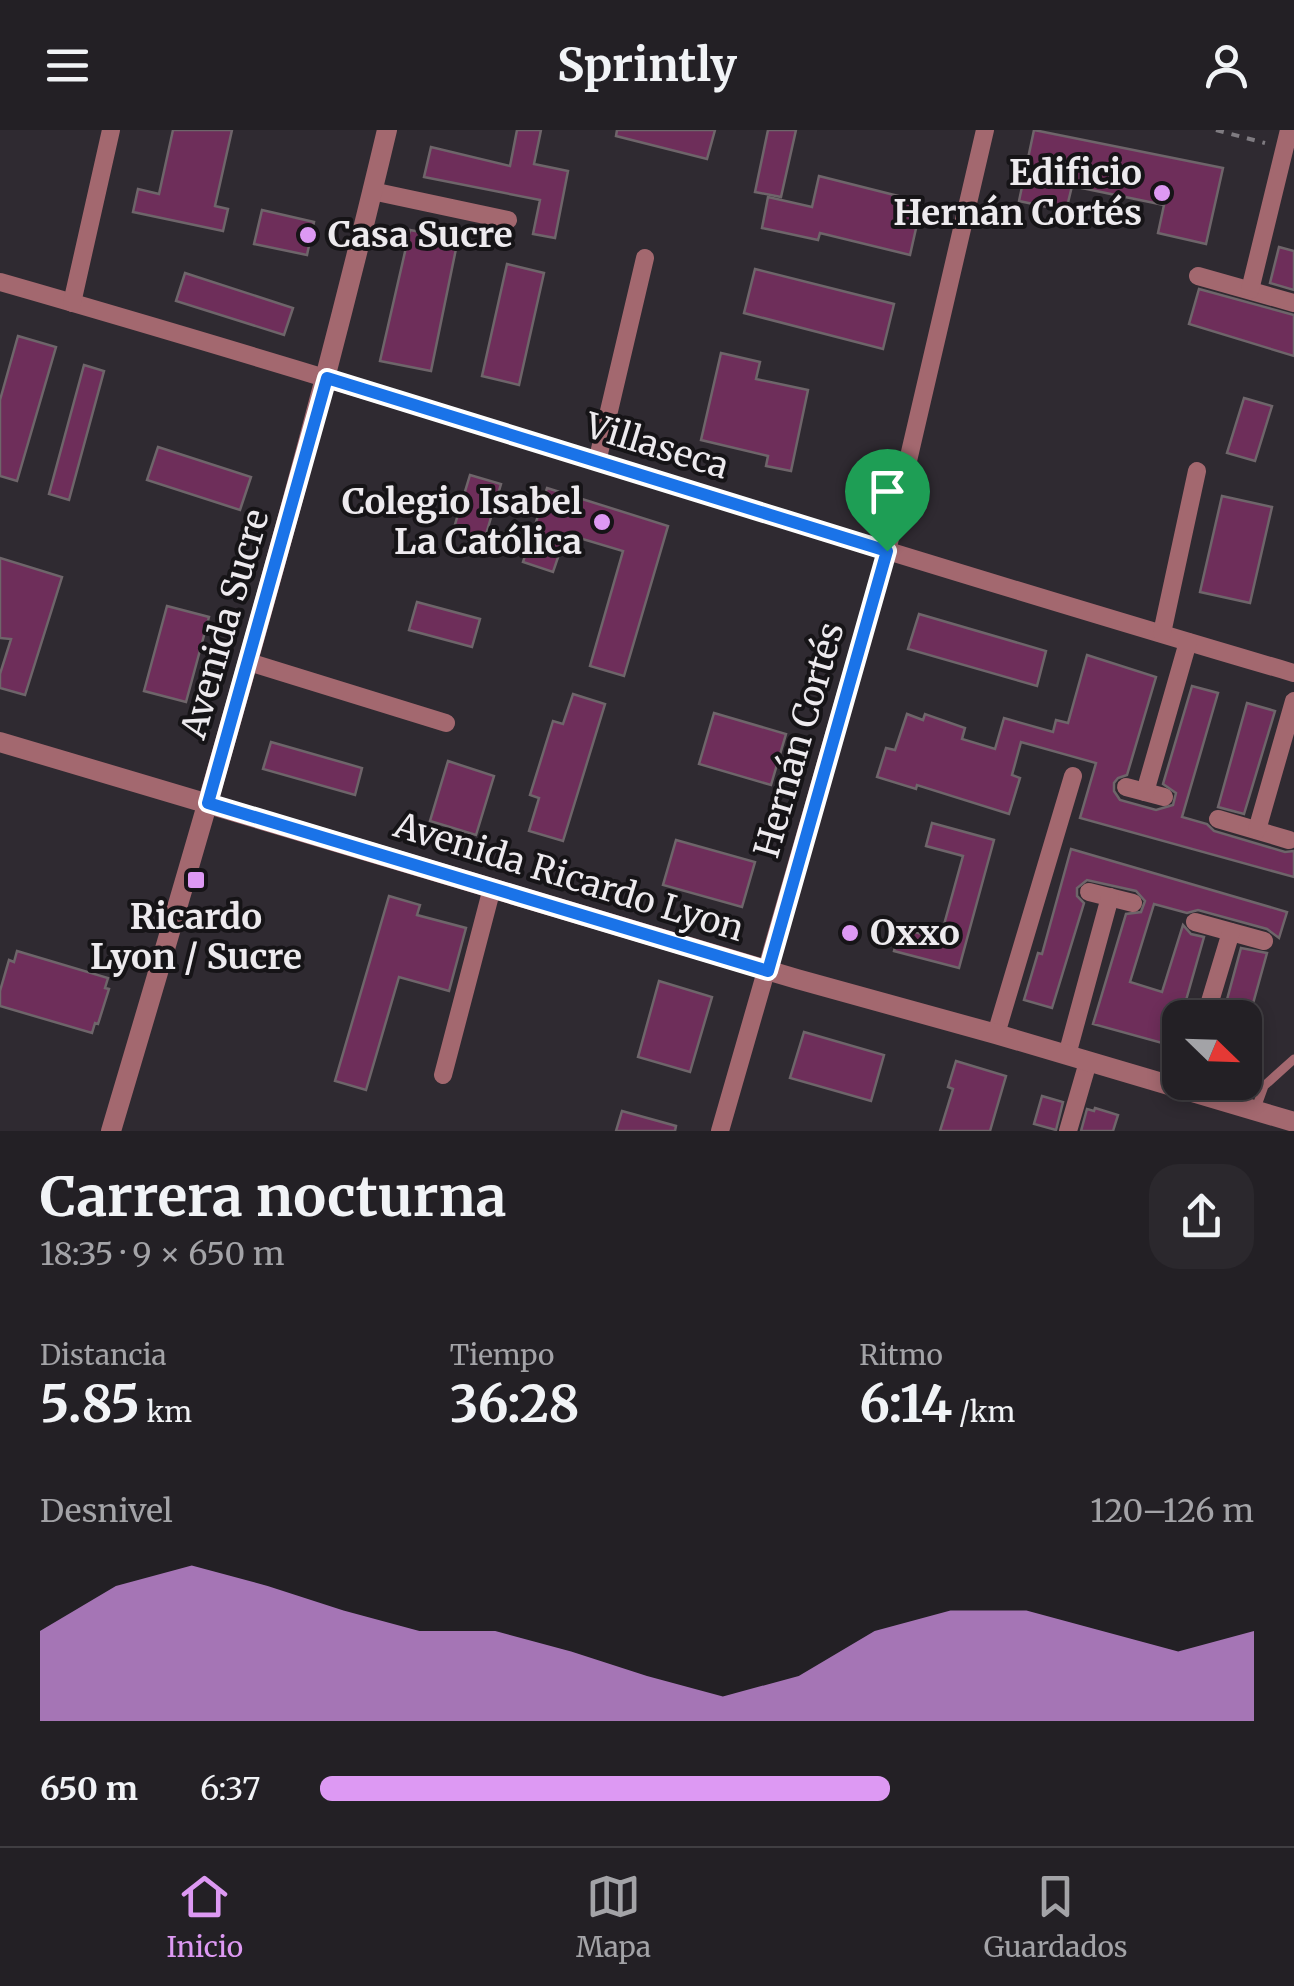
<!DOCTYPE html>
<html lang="es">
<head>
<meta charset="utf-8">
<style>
  :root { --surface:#232025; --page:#2b282d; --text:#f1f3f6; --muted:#a3a3a7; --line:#403e42; --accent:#dd99f3 }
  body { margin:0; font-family:Merriweather,serif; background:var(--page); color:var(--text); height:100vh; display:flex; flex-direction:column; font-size:38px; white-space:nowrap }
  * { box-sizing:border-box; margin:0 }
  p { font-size:32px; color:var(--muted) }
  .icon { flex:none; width:55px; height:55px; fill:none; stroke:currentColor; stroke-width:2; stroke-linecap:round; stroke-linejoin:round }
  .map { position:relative; height:1001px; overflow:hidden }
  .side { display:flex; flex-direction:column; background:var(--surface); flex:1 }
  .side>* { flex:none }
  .needle { width:65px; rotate:113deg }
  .tools { position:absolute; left:1162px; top:870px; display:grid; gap:20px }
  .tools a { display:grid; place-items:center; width:100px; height:100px; border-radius:20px; background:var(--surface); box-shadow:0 5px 15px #0003,0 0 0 2px var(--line); font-size:50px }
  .pin { position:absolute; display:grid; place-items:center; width:85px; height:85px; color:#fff; margin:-102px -42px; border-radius:50% 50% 50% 0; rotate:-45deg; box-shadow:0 0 10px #0007 }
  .pin .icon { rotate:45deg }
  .round { display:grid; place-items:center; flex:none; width:105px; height:105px; border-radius:30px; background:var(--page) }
  .headline { display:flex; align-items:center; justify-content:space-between; height:170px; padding:0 40px }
  h1 { font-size:55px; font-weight:700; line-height:75px }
  .figures { display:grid; grid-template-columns:repeat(3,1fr); gap:15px; height:170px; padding:10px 40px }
  .figures div { display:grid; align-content:center }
  .figures b { font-size:50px; font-weight:700 }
  .figures small { font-size:28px; font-weight:400 }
  .figures p { font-size:28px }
  .chart { height:280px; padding:20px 40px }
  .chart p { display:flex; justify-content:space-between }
  .chart svg { width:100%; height:180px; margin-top:10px; fill:var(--accent); opacity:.7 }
  ul { padding:0 40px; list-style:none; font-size:32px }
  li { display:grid; grid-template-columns:160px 120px 1fr; align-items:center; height:75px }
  li i { height:25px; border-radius:12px; background:var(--accent) }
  header { display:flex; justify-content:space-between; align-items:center; height:130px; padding:0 40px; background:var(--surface); font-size:45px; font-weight:700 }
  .tab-bar { display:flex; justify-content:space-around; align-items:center; height:140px; border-top:2px solid var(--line); background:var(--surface); font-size:28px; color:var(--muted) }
  .tab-bar a { display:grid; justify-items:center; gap:5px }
  .tab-bar .current { color:var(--accent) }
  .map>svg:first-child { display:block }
  .building { fill:#6e2e5a; stroke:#6e656a; stroke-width:2.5 }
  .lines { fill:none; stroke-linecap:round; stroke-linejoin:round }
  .path { stroke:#7f7b81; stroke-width:4; stroke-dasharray:8 8; stroke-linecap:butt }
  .service { stroke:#a3686f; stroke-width:9 }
  .minor { stroke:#a3686f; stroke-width:18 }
  .tertiary { stroke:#a3686f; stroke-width:20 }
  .route-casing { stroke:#fff; stroke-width:20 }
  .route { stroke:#1a73e8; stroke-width:12 }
  .poi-dot { fill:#dd99f3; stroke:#161417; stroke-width:4 }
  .labels { text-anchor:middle; stroke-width:8; stroke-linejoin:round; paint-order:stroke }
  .poi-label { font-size:35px; font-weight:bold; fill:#edeaee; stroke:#161417; text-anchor:end }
  .street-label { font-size:35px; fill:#edeaee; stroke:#161417 }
</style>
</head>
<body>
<header><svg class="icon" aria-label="menu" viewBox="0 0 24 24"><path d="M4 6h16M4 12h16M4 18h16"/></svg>Sprintly<svg class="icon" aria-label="person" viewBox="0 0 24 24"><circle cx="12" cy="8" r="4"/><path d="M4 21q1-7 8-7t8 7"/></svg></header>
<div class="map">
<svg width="1294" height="1001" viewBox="0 0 1294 1001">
  <rect width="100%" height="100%" fill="#2f2a31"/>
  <g class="building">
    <polygon points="173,0 232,0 215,76 228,79 223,101 133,82 138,59 159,64"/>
    <polygon points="517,0 541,0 534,34 568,41 555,108 533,104 540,70 424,47 431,17 510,36"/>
    <polygon points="617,0 715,0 707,29 616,6"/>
    <polygon points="768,0 796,0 781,67 755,62"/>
    <polygon points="1034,0 1223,38 1206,114 1158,103 1164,75 1072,56 1066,81 1019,71"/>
    <polygon points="819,46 922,72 910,125 820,103 818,110 762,98 768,67 812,77"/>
    <polygon points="262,80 314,92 307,125 254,114"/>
    <polygon points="410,100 458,109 431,241 380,231"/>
    <polygon points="1279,117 1294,121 1294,160 1270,153"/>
    <polygon points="507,134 544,143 519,255 482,246"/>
    <polygon points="755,139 894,174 883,219 744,183"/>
    <polygon points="185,143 293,178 284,205 176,171"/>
    <polygon points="1199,159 1294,185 1294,226 1189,194"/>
    <polygon points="18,206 56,217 17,351 0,346 0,270"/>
    <polygon points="721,223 760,232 756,249 808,260 791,341 766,336 768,326 701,310"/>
    <polygon points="84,235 104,241 69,370 49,364"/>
    <polygon points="1244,268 1272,276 1255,331 1227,323"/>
    <polygon points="158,317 251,347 240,380 147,350"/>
    <polygon points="470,345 501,354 484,411 453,401"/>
    <polygon points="547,358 668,396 624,546 590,536 623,421 566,404 553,442 523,432"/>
    <polygon points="1222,366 1272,377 1250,473 1200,462"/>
    <polygon points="0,428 62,447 25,565 0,558 0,544 11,509 0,508"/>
    <polygon points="417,472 480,489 472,517 409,500"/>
    <polygon points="167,476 209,487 186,572 144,561"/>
    <polygon points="919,484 1046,521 1037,556 908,519"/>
    <polygon points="1087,525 1156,547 1127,645 1118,648 1114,653 1114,661 1120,670 1156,680 1173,675 1176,663 1163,654 1192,556 1218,563 1182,687 1207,694 1214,701 1285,722 1294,721 1294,747 1080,688 1096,633 1021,612 1012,645 1020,648 1009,684 917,655 916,659 877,647 886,618 895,620 907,584 923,590 925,584 965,598 962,609 995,619 1004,588 1053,602 1056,590 1068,593"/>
    <polygon points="573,564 605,574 563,711 529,701 539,668 530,665 553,591 563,594"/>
    <polygon points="1247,573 1275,581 1244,684 1218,677"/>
    <polygon points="714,583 786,604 771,655 699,634"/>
    <polygon points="271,612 362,638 355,665 263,639"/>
    <polygon points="448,631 494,646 476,705 430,691"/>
    <polygon points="932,693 994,710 959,838 894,821 900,798 940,809 963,726 926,716"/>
    <polygon points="676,710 755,732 742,777 663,755"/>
    <polygon points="1071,719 1287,782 1279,808 1267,799 1198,780 1187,783 1154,774 1130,852 1162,862 1183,795 1191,804 1204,807 1173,916 1093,894 1126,784 1141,782 1145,771 1136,761 1087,750 1077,758 1077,766 1084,773 1052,878 1024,870 1038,823 1042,824"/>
    <polygon points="389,766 420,775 417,785 466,798 449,861 399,847 366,960 335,951"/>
    <polygon points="1241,818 1267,823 1249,888 1222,888"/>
    <polygon points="17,821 108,848 105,858 109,859 98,894 95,893 92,903 0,876 0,861 9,830 14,832"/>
    <polygon points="659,851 712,867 690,942 638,927"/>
    <polygon points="804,902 884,925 871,971 790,948"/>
    <polygon points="956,931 1006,946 990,1001 940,1001 953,959 948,957"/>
    <polygon points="1042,966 1063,972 1056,1000 1034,994"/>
    <polygon points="1095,978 1118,985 1113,1001 1081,1001 1087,979 1094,981"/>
    <polygon points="622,981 676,996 675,1001 616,1001"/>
  </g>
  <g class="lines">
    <polyline class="path" points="1216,0 1265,13"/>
    <polyline class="service" points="1255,981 1264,956 1294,929"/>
    <g class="minor">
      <polyline points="372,61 508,90"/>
      <polyline points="1198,146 1294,173"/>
      <path d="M0 152C433 276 861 417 1294 543"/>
      <polyline points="1250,160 1289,0"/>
      <polyline points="72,173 111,0"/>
      <polyline points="597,332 645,128"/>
      <polyline points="1162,503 1197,341"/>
      <polyline points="249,532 446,593"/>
      <polyline points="1126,657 1164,667"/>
      <polyline points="1145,662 1188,512"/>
      <polyline points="1218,689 1289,710"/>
      <polyline points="1257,700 1294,571"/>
      <polyline points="1089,762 1133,773"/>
      <polyline points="1195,792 1264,811"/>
      <polyline points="1205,888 1231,802"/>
      <polyline points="996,904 1073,646"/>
      <polyline points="1067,925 1110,767"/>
      <polyline points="443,945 492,758"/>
      <polyline points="720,1001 887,421 985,0"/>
      <polyline points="1068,1001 1088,932"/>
    </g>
    <g class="tertiary">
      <polyline points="0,612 797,849 996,904 1294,992"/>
      <path d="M111 1001C210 669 307 337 387 0"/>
    </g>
  </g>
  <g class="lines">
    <g class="route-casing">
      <polygon id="route" points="327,248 887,421 768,841 208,673"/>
    </g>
    <use href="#route" class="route"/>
  </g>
  <g class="poi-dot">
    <circle cx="1162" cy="63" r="10"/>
    <circle cx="308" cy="105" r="10"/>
    <circle cx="602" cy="392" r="10"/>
    <rect x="186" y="740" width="20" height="20" rx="5"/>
    <circle cx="850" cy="803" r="10"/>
  </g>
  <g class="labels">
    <g class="poi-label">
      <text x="1142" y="55">Edificio<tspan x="1142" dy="40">Hernán Cortés</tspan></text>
      <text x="328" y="117" text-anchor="start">Casa Sucre</text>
      <text x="582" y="384">Colegio Isabel<tspan x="582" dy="40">La Católica</tspan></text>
      <text x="196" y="799" text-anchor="middle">Ricardo<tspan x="196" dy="40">Lyon / Sucre</tspan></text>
      <text x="870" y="815" text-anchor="start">Oxxo</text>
    </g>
    <g class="street-label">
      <text transform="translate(657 316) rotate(17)" y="12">Villaseca</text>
      <text transform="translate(225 494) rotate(-74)" y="12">Avenida Sucre</text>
      <text transform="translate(799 610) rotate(-74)" y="12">Hernán Cortés</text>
      <text transform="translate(569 747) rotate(17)" y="12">Avenida Ricardo Lyon</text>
    </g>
  </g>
</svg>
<div class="tools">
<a><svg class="needle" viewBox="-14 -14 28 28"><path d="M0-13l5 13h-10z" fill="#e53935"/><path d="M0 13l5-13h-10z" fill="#a3a3a7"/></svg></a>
</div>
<div class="pin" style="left:887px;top:421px;background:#1e9e55"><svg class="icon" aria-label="arrive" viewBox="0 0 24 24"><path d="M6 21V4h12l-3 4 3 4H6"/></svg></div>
</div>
<section class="side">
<div class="headline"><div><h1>Carrera nocturna</h1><p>18:35 · 9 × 650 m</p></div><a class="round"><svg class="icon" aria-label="share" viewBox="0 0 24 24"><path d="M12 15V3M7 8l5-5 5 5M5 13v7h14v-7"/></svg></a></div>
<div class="figures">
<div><p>Distancia</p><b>5.85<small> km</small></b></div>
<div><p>Tiempo</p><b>36:28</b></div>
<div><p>Ritmo</p><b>6:14<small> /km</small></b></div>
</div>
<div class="chart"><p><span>Desnivel</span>120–126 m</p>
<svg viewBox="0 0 160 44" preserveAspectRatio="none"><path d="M0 44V22L10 11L20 6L30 11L40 17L50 22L60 22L70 27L80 33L90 38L100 33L110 22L120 17L130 17L140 22L150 27L160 22V44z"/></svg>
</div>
<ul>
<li><b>650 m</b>6:37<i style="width:61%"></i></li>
</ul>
</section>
<nav class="tab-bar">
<a class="current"><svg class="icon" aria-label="home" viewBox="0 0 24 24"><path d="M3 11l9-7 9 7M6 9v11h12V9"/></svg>Inicio</a>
<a><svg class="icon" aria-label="map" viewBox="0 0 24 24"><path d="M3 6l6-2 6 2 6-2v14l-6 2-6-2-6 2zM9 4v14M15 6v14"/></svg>Mapa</a>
<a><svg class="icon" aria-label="saved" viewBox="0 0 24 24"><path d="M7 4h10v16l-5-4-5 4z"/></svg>Guardados</a>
</nav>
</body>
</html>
